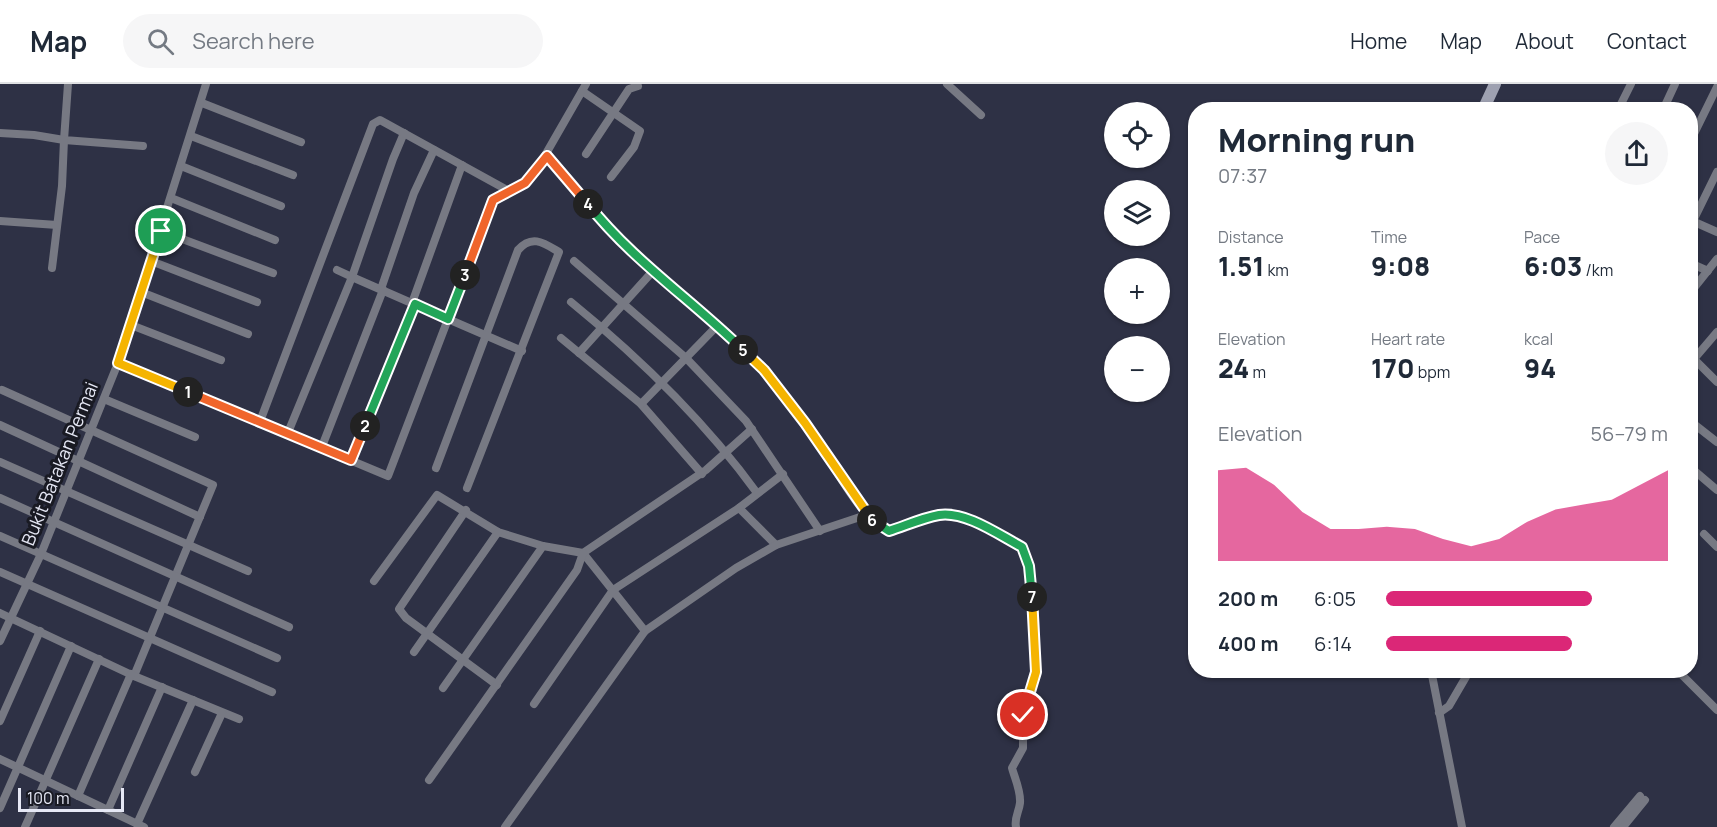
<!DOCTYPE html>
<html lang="en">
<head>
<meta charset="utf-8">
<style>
  :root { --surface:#fff; --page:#f6f6f7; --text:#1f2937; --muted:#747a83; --line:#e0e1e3; --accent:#db2777 }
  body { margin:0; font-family:Manrope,sans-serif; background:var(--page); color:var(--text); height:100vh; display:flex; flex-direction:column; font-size:22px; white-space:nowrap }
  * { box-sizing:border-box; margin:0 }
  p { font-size:20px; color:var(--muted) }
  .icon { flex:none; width:33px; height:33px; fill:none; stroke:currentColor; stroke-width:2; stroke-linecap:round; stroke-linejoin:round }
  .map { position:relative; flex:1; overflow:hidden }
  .side { position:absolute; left:1188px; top:18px; width:510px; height:576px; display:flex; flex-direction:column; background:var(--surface); border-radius:24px; box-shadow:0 2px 4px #0004 }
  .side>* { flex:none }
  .controls { position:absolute; left:1104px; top:18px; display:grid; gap:12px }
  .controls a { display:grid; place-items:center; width:66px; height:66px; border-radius:50%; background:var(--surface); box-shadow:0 2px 4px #0004; font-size:30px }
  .scale { position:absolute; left:18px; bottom:15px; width:106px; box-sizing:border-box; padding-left:6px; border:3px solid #e6e8f5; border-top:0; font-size:16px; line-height:21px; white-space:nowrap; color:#e6e8f5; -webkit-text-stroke:4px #191a23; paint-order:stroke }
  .pin { position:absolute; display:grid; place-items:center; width:51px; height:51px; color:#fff; margin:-26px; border:3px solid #fff; border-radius:50%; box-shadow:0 2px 6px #0007 }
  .km { position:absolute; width:30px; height:30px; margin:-15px; border-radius:50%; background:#222; color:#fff; font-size:16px; line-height:30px; text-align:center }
  .round { display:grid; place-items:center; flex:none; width:63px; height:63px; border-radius:32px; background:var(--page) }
  .summary { display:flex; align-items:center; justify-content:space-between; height:102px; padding:0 30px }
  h1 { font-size:33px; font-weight:800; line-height:45px }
  .metrics { display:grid; grid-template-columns:repeat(3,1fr); gap:9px; height:102px; padding:6px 30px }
  .metrics div { display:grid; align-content:center }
  .metrics b { font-size:26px; font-weight:800 }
  .metrics small { font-size:16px; font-weight:400 }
  .metrics p { font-size:16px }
  .chart { height:168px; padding:12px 30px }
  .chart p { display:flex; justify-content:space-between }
  .chart svg { width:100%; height:108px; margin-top:6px; fill:var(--accent); opacity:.7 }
  ul { padding:0 30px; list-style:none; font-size:20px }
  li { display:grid; grid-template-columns:96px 72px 1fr; align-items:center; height:45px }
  li i { height:15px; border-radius:8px; background:var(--accent) }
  header { display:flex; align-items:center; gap:36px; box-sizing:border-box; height:84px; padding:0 30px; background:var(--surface); border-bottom:2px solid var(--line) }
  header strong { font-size:28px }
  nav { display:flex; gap:33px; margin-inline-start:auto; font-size:21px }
  .search { width:420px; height:54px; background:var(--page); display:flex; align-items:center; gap:15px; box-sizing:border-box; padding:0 21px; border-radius:33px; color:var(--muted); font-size:22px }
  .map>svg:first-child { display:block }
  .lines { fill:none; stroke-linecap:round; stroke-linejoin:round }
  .street { stroke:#777983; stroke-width:8 }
  .secondary { stroke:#9ea1b1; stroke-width:12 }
  .split-1-casing { stroke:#fff; stroke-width:12 }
  .split-2-casing { stroke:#fff; stroke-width:12 }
  .split-3-casing { stroke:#fff; stroke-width:12 }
  .split-4-casing { stroke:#fff; stroke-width:12 }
  .split-5-casing { stroke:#fff; stroke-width:12 }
  .split-6-casing { stroke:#fff; stroke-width:12 }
  .split-7-casing { stroke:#fff; stroke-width:12 }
  .split-8-casing { stroke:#fff; stroke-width:12 }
  .split-1 { stroke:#f5b400; stroke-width:8 }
  .split-2 { stroke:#f0652b; stroke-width:8 }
  .split-3 { stroke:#22a559; stroke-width:8 }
  .split-4 { stroke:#f0652b; stroke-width:8 }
  .split-5 { stroke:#22a559; stroke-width:8 }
  .split-6 { stroke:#f5b400; stroke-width:8 }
  .split-7 { stroke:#22a559; stroke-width:8 }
  .split-8 { stroke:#f5b400; stroke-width:8 }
  .labels { text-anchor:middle; stroke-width:6; stroke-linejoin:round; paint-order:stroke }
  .street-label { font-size:18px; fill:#e6e8f5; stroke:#191a23 }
</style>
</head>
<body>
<header>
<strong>Map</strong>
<div class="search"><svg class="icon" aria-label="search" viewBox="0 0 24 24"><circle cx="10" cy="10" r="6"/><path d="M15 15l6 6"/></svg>Search here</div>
<nav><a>Home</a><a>Map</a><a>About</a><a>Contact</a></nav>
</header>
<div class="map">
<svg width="1717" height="743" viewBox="0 0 1717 743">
  <rect width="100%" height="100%" fill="#2e3145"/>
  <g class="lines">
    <g class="street">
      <polyline points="68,0 64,56 143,62"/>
      <polyline points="947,0 981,31"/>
      <polyline points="582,7 640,47 634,63 611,93"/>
      <polyline points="202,19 301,58"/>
      <polyline points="1618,26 1631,0"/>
      <polyline points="1663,26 1675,0"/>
      <polyline points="0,49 34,51 64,56 62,102 52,184"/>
      <polyline points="191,52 293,91"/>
      <polyline points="1690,58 1717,3"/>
      <polyline points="586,70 629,5 638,2"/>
      <path d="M547 72C569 94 585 120 605 142 654 195 717 232 764 286 787 312 807 342 826 371 844 398 859 431 889 447 905 442 922 434 939 431 966 427 999 451 1021 463L1029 482 1035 529 1036 588 1023 631V664L1012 684C1015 695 1021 707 1020 719 1019 728 1014 734 1016 743"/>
      <polyline points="181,82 281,122"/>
      <polyline points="171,114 275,156"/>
      <polyline points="1690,136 1717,148"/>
      <polyline points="0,137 57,141"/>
      <polyline points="1693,137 1717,88"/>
      <polyline points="161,147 273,189"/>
      <polyline points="151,177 257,218"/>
      <polyline points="574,177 686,274 746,337 820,447"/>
      <polyline points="1690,179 1708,187"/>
      <polyline points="337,186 352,193 393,75 404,49"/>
      <polyline points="381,205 414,109 434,66"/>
      <polyline points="141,208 248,250"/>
      <polyline points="1690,209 1717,175"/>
      <path d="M571 218C641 275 704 336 757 409"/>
      <polyline points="412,219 462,81"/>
      <polyline points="131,241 221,276"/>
      <polyline points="561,254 641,320 702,390"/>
      <polyline points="579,269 653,187"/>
      <polyline points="1690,271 1717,298"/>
      <polyline points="1694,275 1717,248"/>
      <polyline points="118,279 206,0"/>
      <polyline points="2,306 213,401 134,592"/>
      <polyline points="104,315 195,353"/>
      <polyline points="641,320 718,241"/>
      <polyline points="1690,337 1717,358"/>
      <polyline points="259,340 373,40 380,36 509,107"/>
      <polyline points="0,341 200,433"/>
      <polyline points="287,351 352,193 448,235 493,116 525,99 536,87 586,0"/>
      <polyline points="321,365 383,206"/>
      <polyline points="351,376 415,220"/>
      <polyline points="0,378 248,487"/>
      <polyline points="1690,383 1717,406"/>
      <path d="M436 384 518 166C532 150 544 159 559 168L467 404"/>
      <polyline points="0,414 289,543"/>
      <polyline points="739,424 776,461"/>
      <polyline points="466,426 399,525 406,534 497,601"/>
      <polyline points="1704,450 1717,463"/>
      <polyline points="0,452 277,574"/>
      <polyline points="583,469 645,547"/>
      <polyline points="0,488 272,608"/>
      <polyline points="374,497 437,411 498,448 543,462"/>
      <polyline points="0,529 134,592 239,635"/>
      <polyline points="0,557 41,470 118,279 388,392 448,235 522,267"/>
      <polyline points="414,568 498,448"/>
      <polyline points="1431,586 1462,743"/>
      <polyline points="1677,586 1717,626"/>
      <polyline points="443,604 543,462 583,469 706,386 752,345"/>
      <polyline points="534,620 613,506 739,424 783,390"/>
      <polyline points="1439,629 1449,622 1470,586"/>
      <polyline points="0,637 40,547"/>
      <polyline points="0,675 144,743"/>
      <polyline points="195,688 222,629"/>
      <polyline points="429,696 577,486 583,469"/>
      <polyline points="78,712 131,590"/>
      <polyline points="0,724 71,562"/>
      <polyline points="108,726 162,603"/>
      <polyline points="137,740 193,616"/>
      <polyline points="25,743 99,575"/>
      <polyline points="505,743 645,547 736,484 776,461 866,431"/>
      <polyline points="1614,743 1640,712"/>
      <polyline points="1623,743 1645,716"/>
    </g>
    <polyline class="secondary" points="1483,26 1495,0"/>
  </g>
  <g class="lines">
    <g class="split-1-casing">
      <polyline id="split-1" points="161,147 118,279 188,308"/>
    </g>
    <g class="split-2-casing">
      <polyline id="split-2" points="188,308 351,376 365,342"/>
    </g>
    <g class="split-3-casing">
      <polyline id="split-3" points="365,342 415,220 448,235 465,191"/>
    </g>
    <g class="split-4-casing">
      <polyline id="split-4" points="465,191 493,116 525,99 547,72 588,120"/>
    </g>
    <g class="split-5-casing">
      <path id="split-5" d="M588 120C632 176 692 216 743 266"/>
    </g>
    <g class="split-6-casing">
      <polyline id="split-6" points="743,266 764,286 805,339 872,436"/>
    </g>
    <g class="split-7-casing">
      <path id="split-7" d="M872 436 889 447C905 442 922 434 939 431 966 427 999 451 1022 463L1029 482 1032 513"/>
    </g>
    <g class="split-8-casing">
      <polyline id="split-8" points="1023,631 1036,588 1032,513"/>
    </g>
    <use href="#split-1" class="split-1"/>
    <use href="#split-2" class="split-2"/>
    <use href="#split-3" class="split-3"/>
    <use href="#split-4" class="split-4"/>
    <use href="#split-5" class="split-5"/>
    <use href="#split-6" class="split-6"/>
    <use href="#split-7" class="split-7"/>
    <use href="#split-8" class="split-8"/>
  </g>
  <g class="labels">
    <g class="street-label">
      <text transform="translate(60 380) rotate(-68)" y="6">Bukit Batakan Permai</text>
    </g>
  </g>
</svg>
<div class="controls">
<a><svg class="icon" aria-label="locate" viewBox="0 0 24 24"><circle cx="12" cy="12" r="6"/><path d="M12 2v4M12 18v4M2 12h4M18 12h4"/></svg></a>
<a><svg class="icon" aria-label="layers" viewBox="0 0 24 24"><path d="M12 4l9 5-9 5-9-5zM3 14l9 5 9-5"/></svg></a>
<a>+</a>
<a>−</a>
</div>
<div class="scale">100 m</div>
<div class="pin" style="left:161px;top:147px;background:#1e9e55"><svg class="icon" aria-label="arrive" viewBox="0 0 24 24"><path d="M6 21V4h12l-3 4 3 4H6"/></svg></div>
<div class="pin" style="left:1023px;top:631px;background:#d93025"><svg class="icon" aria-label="check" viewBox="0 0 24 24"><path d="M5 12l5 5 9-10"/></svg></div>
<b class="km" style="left:188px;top:308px">1</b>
<b class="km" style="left:365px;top:342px">2</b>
<b class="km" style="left:465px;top:191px">3</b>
<b class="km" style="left:588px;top:120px">4</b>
<b class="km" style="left:743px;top:266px">5</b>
<b class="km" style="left:872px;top:436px">6</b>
<b class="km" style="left:1032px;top:513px">7</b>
<section class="side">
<div class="summary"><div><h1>Morning run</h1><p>07:37</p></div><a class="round"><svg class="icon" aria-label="share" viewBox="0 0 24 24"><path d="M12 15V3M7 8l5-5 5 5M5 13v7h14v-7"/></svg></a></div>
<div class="metrics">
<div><p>Distance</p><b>1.51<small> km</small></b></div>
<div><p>Time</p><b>9:08</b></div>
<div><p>Pace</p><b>6:03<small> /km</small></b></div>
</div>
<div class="metrics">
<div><p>Elevation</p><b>24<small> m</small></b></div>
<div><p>Heart rate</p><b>170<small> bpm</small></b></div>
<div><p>kcal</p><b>94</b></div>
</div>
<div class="chart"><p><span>Elevation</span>56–79 m</p>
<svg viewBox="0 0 160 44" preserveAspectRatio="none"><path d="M0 44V7L10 6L20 13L30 24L40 31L50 31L60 30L70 31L80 35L90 38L100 35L110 28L120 23L130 21L140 19L150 13L160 7V44z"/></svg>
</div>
<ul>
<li><b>200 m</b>6:05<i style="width:73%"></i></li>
<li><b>400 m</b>6:14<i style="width:66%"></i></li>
</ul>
</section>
</div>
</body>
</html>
